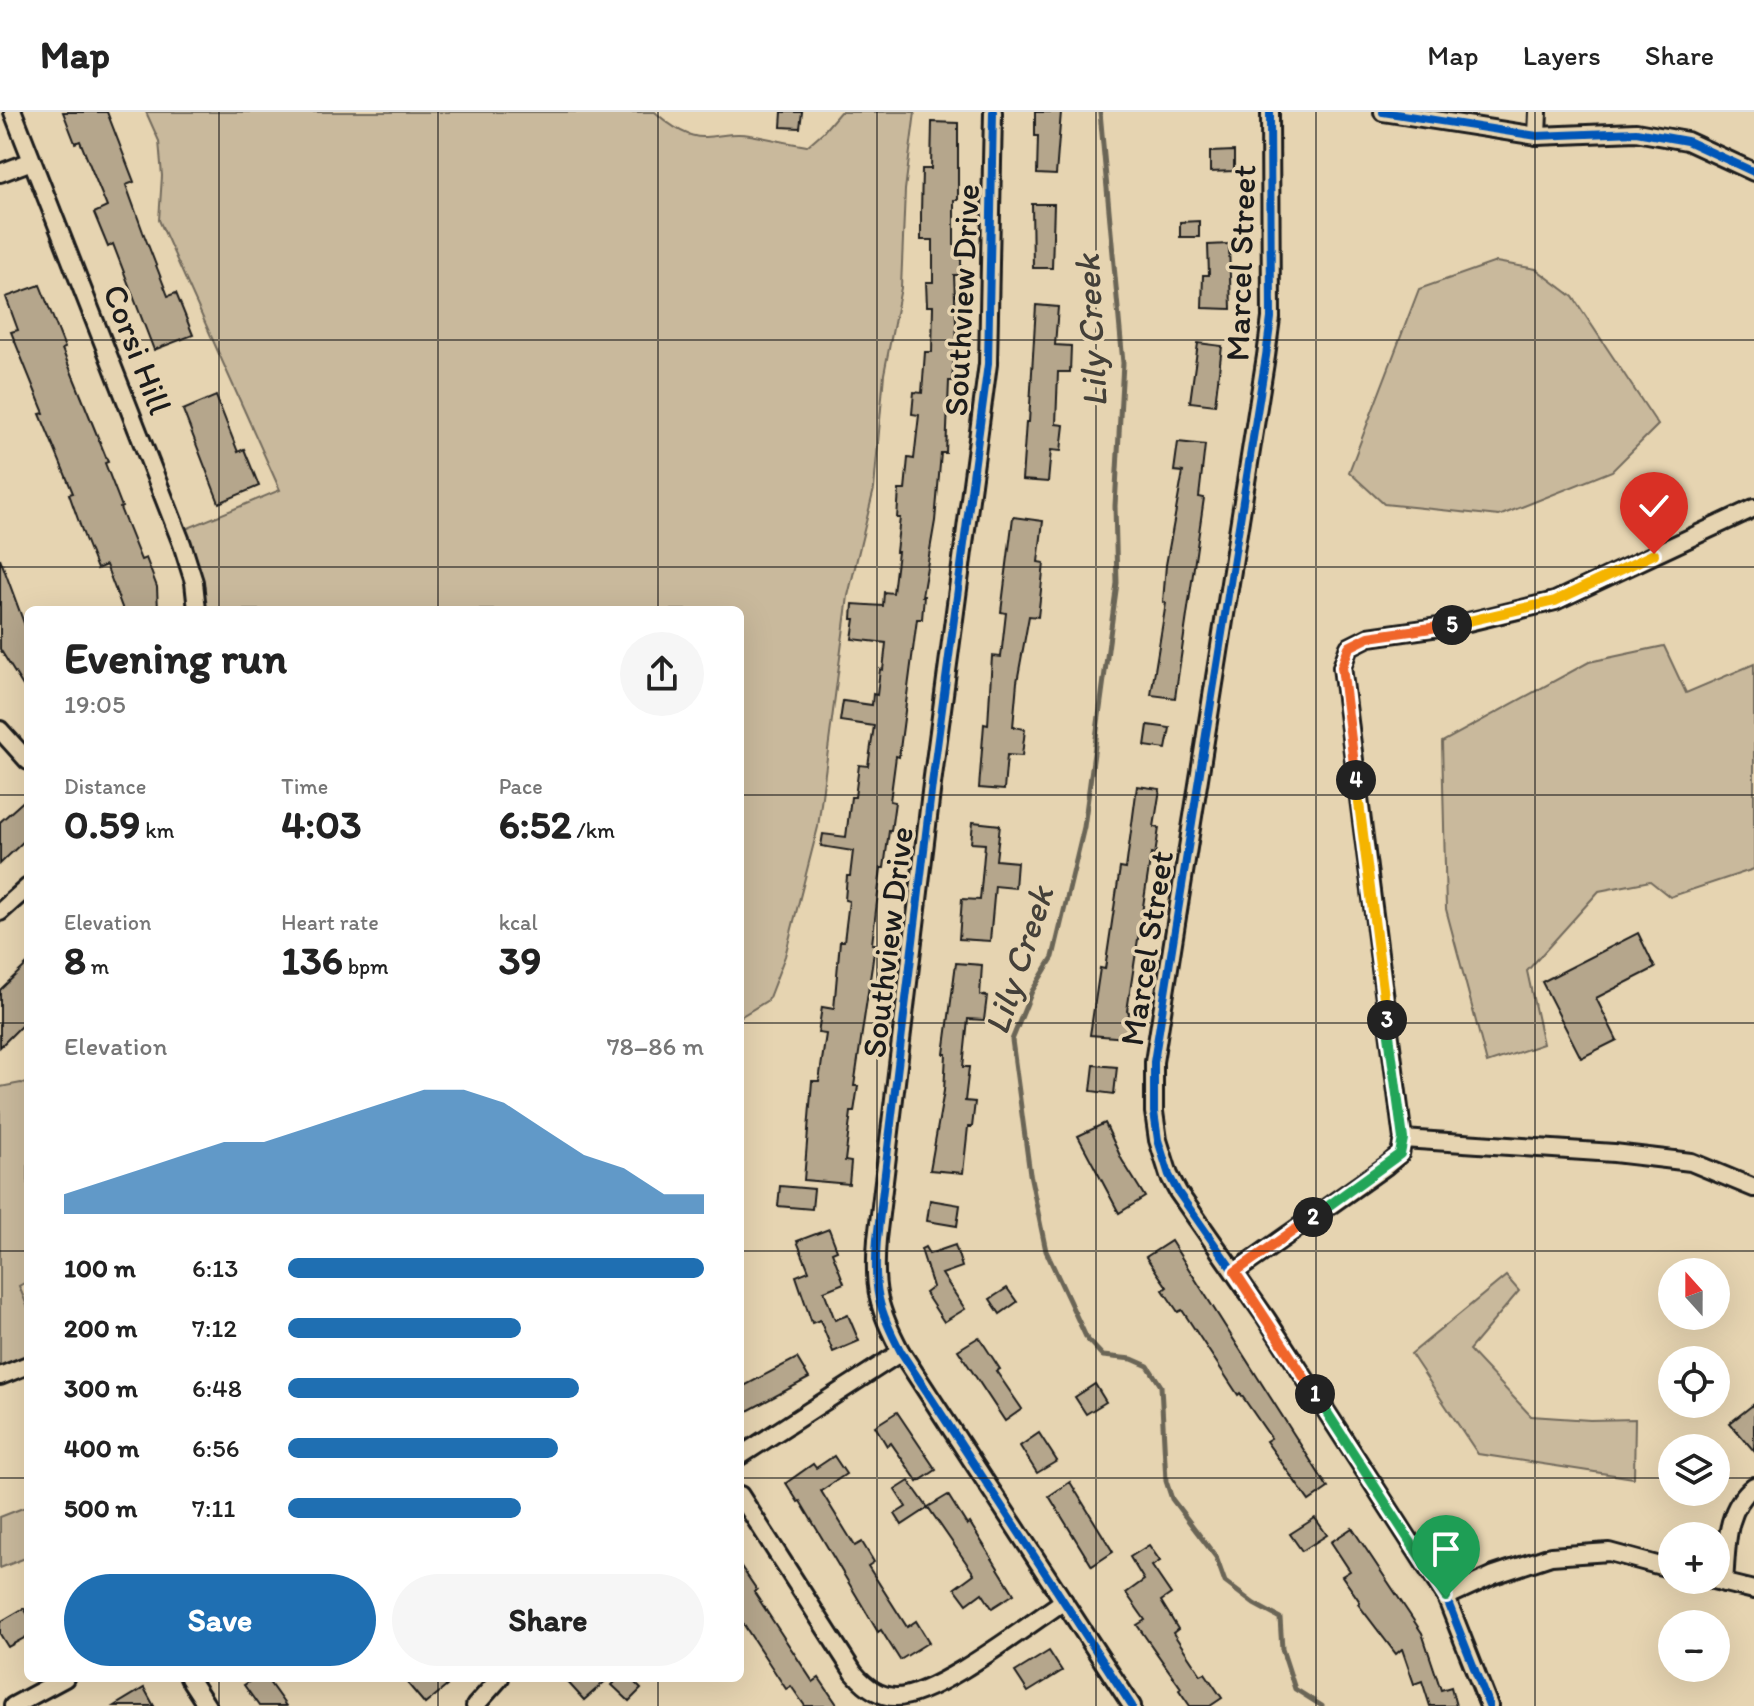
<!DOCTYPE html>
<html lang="en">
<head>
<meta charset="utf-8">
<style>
  :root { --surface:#fff; --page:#f6f6f6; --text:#222; --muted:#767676; --line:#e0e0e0; --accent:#1f6fb2 }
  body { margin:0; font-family:Itim,sans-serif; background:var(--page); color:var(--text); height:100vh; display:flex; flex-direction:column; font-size:30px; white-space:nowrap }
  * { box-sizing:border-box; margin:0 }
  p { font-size:26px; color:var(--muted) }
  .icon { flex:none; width:44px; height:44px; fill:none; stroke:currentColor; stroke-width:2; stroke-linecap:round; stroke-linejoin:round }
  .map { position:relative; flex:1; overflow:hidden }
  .sheet { position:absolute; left:24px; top:494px; width:720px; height:1076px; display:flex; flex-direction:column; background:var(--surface); border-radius:12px; box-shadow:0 8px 32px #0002 }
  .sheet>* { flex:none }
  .needle { width:52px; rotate:339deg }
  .buttons { position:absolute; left:1658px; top:1146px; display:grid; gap:16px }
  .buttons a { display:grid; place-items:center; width:72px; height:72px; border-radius:50%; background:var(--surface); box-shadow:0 8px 32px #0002; font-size:40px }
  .pin { position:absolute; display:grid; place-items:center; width:68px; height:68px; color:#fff; margin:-82px -34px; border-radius:50% 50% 50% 0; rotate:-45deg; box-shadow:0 0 8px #0007 }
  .pin .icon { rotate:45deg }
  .km { position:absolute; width:40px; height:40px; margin:-20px; border-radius:50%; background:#222; color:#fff; font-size:22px; line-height:40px; text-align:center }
  .round { display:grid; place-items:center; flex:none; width:84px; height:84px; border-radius:42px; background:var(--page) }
  .head { display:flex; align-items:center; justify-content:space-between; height:136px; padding:0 40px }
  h1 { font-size:44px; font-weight:800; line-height:60px }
  .metrics { display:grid; grid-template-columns:repeat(3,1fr); gap:12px; height:136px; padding:8px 40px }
  .metrics div { display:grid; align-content:center }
  .metrics b { font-size:40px; font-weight:800 }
  .metrics small { font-size:22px; font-weight:400 }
  .metrics p { font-size:22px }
  .chart { height:224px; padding:16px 40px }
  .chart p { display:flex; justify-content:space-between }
  .chart svg { width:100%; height:144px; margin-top:8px; fill:var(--accent); opacity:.7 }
  .primary-button { display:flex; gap:16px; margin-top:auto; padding:16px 40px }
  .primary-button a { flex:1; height:92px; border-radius:48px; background:var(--accent); color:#fff; font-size:32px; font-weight:800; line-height:92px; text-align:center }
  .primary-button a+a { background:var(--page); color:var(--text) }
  ul { padding:0 40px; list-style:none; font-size:26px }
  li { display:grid; grid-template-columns:128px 96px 1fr; align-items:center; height:60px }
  li i { height:20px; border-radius:10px; background:var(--accent) }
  header { display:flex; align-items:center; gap:48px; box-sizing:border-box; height:112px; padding:0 40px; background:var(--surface); border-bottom:2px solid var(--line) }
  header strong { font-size:38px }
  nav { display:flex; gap:44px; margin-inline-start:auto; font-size:28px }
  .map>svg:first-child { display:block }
  .green { fill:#c9b99c; stroke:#726a5c; stroke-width:2 }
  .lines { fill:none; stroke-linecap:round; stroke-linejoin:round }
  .stream { stroke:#6b6557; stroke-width:5 }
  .building { fill:#b5a68c; stroke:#1c1c1c; stroke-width:2 }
  .minor-casing { stroke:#1c1c1c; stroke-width:22 }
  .minor { stroke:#e6d4b1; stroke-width:16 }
  .cycleway-casing { stroke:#e6d4b1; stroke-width:13 }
  .cycleway { stroke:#0057b8; stroke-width:8 }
  .split-1-casing { stroke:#fff; stroke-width:16 }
  .split-2-casing { stroke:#fff; stroke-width:16 }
  .split-3-casing { stroke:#fff; stroke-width:16 }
  .split-4-casing { stroke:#fff; stroke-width:16 }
  .split-5-casing { stroke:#fff; stroke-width:16 }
  .split-6-casing { stroke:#fff; stroke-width:16 }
  .split-1 { stroke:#22a559; stroke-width:10 }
  .split-2 { stroke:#f0652b; stroke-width:10 }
  .split-3 { stroke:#22a559; stroke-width:10 }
  .split-4 { stroke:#f5b400; stroke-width:10 }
  .split-5 { stroke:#f0652b; stroke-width:10 }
  .split-6 { stroke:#f5b400; stroke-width:10 }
  .grid { fill:none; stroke:#1c1c1c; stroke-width:2; stroke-opacity:0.55 }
  .labels { text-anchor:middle; stroke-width:7; stroke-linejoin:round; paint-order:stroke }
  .street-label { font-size:34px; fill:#1c1c1c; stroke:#e6d4b1 }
  .water-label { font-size:36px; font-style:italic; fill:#444039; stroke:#e6d4b1 }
</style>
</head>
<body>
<header>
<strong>Map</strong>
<nav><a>Map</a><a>Layers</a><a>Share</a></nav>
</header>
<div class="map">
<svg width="1754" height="1594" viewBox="0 0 1754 1594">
  <rect width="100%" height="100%" fill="#e6d4b1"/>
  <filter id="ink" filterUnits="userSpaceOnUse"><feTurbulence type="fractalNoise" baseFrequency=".0125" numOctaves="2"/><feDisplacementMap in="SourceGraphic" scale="16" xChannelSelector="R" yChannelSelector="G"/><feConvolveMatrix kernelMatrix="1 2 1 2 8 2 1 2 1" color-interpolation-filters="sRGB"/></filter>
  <g filter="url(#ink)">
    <g class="green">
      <path d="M146 0H655C668 12 686 26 705 25 721 24 734 20 750 23 769 26 787 31 807 34L823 20 840 0H915L905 78 901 176 884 262 874 377 848 484 818 715 785 844 768 888 740 905V498H196L176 421 280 378 159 108 162 64 159 29Z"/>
      <polygon points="1496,150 1536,157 1573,185 1658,313 1612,359 1499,404 1384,392 1349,360 1419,177"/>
      <polygon points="1664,534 1686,581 1754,552 1754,757 1670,785 1650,769 1599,779 1527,859 1543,932 1487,951 1446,797 1442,630 1589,550"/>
      <polygon points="21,971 28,972 28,1169 19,1174 28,1196 28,1252 0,1263 0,975"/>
      <polygon points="1506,1164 1519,1179 1469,1238 1531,1304 1590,1308 1635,1307 1634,1366 1478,1342 1411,1242"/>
      <polygon points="28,1394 28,1445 0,1456 0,1405"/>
    </g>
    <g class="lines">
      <polyline class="stream" points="1100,0 1123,251 1115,394 1117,471 1084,715 1053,845 1032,879 1012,928 1030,1062 1046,1139 1087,1227 1103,1244 1132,1247 1148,1254 1161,1274 1166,1369 1172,1387 1216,1445 1225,1470 1254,1492 1280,1506 1282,1537 1295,1577 1322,1594"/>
    </g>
    <g class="building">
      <polygon points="63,0 107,0 134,70 126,73 143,120 168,184 176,181 193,223 154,238 113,132 108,135 94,101 107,95 80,29 75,31"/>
      <polygon points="782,0 802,0 800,16 781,15"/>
      <polygon points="1035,0 1061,0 1056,63 1037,62 1038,24 1035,24"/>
      <polygon points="932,10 958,11 958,88 954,88 954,133 961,133 961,163 954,163 957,233 955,233 952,269 949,269 946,341 941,341 935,409 922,484 924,484 922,507 917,507 899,645 896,644 890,689 895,690 891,719 889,719 884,756 881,756 872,832 875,832 872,854 854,974 858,974 854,1000 851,1000 845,1049 851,1050 849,1072 804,1068 812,969 819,969 826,922 818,921 822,895 834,897 840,829 844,829 849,789 845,788 847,764 850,764 853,739 821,734 823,722 846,725 851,685 855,685 859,653 868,654 874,614 840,609 843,589 872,593 873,582 877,583 880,557 883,558 886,531 852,527 855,507 852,507 853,492 883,494 884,480 893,481 898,440 896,440 900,406 897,406 899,378 905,378 908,346 914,347 919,303 912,302 914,280 922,281 925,240 932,240 933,194 927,194 926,170 933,170 933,128 921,128 921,102 922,57 931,57"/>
      <polygon points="1234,39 1234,59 1210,60 1210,40"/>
      <polygon points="1032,92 1054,92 1052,156 1033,156"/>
      <polygon points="1199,109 1199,125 1180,125 1180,110"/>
      <polygon points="1229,132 1231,197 1202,196 1203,163 1209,163 1208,133"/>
      <polygon points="40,173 65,236 62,237 108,350 105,351 122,395 120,396 141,448 146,446 157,475 158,498 123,498 106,453 97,457 85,427 69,382 73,381 40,302 44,301 11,220 18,218 6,185"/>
      <polygon points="1036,193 1058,195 1055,233 1071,234 1070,260 1058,260 1056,312 1064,313 1061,339 1051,338 1048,370 1022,368 1026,310 1029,310"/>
      <polygon points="1198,231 1222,234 1215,293 1190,290"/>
      <polygon points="216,284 238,340 244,337 259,374 219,391 183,298"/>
      <polygon points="1178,330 1205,333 1199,385 1204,386 1175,586 1151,583 1166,491 1163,490 1166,453 1183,360 1174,359"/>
      <polygon points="1013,405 1043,409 1038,450 1044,451 1038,505 1029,504 1017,570 1013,615 1025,617 1022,644 1007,643 1004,678 979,676 984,612 988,613 992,544 1001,545 1006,501 1001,500"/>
      <polygon points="0,446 28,522 28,582 0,537"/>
      <polygon points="1148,613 1170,616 1166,637 1145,634"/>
      <polygon points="1137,674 1160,677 1154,715 1159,716 1155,743 1151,742 1127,899 1129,900 1127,926 1090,923 1100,856 1105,857 1120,756 1126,757"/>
      <polygon points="28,685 28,725 0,752 0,710"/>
      <polygon points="973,710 1000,713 996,748 1017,750 1015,776 995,774 990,829 959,827 962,787 980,788 985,732 971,731"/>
      <polygon points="1638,821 1655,856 1596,886 1617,928 1581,946 1542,870"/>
      <polygon points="28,851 28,907 0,935 0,878"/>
      <polygon points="956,851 982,853 980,883 987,884 984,908 968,907 963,955 969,955 965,989 975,990 972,1015 968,1015 963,1061 930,1058 944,979 946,942 944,942"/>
      <polygon points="1094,953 1117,955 1114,982 1091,979"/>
      <polygon points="1105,1011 1122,1048 1145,1085 1119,1101 1078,1024"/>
      <polygon points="780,1074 814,1077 812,1097 778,1094"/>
      <polygon points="930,1088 960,1093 957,1114 927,1109"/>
      <polygon points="829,1117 837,1138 832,1140 844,1171 824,1179 835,1208 848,1203 859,1229 833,1240 820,1208 812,1211 796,1164 809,1159 797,1129"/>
      <polygon points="1171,1129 1328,1376 1309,1389 1266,1329 1271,1326 1240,1281 1238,1283 1182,1198 1178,1200 1163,1178 1167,1175 1146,1145"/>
      <polygon points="955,1133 962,1155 942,1162 965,1197 944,1210 925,1181 933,1175 921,1137 925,1135 929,1142"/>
      <polygon points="1007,1176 1017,1190 1000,1202 990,1187"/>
      <polygon points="979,1225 1000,1257 996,1259 1022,1297 1005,1309 958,1238"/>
      <polygon points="797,1246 809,1266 740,1303 740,1276"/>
      <polygon points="1095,1272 1106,1290 1086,1302 1075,1285"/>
      <polygon points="1754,1292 1754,1339 1730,1311"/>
      <polygon points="897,1300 936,1358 918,1370 891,1331 887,1334 875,1314"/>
      <polygon points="1039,1321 1057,1349 1037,1361 1020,1334"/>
      <polygon points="834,1344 846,1362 821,1379 855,1434 862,1430 874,1450 868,1454 907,1515 916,1509 929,1530 900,1548 881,1518 878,1520 800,1389 798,1390 786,1371 813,1352 816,1356"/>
      <polygon points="909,1369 928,1396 902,1413 895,1402 906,1395 895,1378"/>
      <polygon points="1070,1370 1113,1440 1092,1454 1049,1384"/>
      <polygon points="948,1383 967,1413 970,1411 1014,1482 992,1496 982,1481 967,1492 955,1476 974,1462 928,1395"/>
      <polygon points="1315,1406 1327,1423 1302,1439 1290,1422"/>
      <polygon points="1352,1416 1422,1521 1441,1578 1451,1575 1456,1594 1430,1594 1422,1569 1414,1572 1402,1537 1396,1542 1358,1492 1360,1490 1342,1464 1350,1459 1331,1430"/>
      <polygon points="1149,1433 1160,1449 1152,1454 1171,1482 1161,1489 1178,1517 1173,1521 1201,1563 1205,1561 1222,1586 1210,1594 1190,1594 1179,1578 1181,1576 1137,1513 1145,1508 1126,1481 1144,1468 1130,1445"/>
      <polygon points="740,1453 757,1478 754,1480 813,1570 819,1566 838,1594 805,1594 791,1574 786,1577 740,1507"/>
      <polygon points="24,1496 28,1503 28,1524 8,1535 0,1522 0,1510"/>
      <polygon points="1049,1539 1062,1559 1028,1580 1015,1560"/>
      <polygon points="255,1566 266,1566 286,1594 259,1594 244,1573"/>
      <polygon points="403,1566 440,1566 447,1574 425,1592"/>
      <polygon points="564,1566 609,1566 584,1588"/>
      <polygon points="619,1566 630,1566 641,1577 629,1589 612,1573"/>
      <polygon points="144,1576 154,1594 114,1594"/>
    </g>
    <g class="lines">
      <g class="minor-casing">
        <g id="minor">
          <polyline points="13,0 182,432 194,470 197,498"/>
          <path d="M993 0 988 252 932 672 877 1127C873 1177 878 1197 901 1240L1132 1594"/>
          <polyline points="1270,0 1271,206 1266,244 1154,950 1154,1000 1158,1028 1169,1063 1178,1080 1266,1206 1446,1485 1489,1594"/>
          <polyline points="1383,0 1537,24 1636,20 1687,29 1754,60"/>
          <polyline points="1537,24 1538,0"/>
          <polyline points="0,61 32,49"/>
          <polyline points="0,618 28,649"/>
          <polyline points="0,800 28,775"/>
          <polyline points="1403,1027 1614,1041 1691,1050 1754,1076"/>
          <polyline points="1235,1160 1386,1054 1400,1042 1403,1027 1342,555 1349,535 1369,525 1460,512 1555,489 1754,396"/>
          <polyline points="0,1264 28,1253"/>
          <polyline points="740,1344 901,1240"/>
          <path d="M740 1383 854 1561C865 1574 879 1585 896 1585 935 1585 1028 1513 1064 1489"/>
          <polyline points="1713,1468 1754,1478"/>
          <path d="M1724 1471C1727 1436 1724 1398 1754 1374"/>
          <polyline points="1446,1485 1494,1463 1551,1444 1609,1440 1672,1457"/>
          <polyline points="189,1566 207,1594"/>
          <polyline points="13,1594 65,1566"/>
          <polyline points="475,1594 500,1566"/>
        </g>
      </g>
      <use href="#minor" class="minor"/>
      <g class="cycleway-casing">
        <g id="cycleway">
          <path d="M993 0 988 252 932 672 877 1127C873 1177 878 1197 901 1240L1132 1594"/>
          <polyline points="1270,0 1271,206 1266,244 1154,950 1154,1000 1158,1028 1169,1063 1178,1080 1266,1206 1446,1485 1489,1594"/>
          <polyline points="1383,0 1537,24 1636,20 1687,29 1754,60"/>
        </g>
      </g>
      <use href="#cycleway" class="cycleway"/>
    </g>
  </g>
  <g class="lines" filter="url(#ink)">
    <g class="split-1-casing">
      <polyline id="split-1" points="1315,1282 1446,1485"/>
    </g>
    <g class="split-2-casing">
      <polyline id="split-2" points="1313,1105 1235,1160 1315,1282"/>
    </g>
    <g class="split-3-casing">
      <polyline id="split-3" points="1313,1105 1400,1042 1403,1027 1387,908"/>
    </g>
    <g class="split-4-casing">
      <polyline id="split-4" points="1356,668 1387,908"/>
    </g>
    <g class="split-5-casing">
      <polyline id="split-5" points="1356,668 1342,555 1349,535 1369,525 1452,513"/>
    </g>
    <g class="split-6-casing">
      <polyline id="split-6" points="1452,513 1555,489 1654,442"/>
    </g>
    <use href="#split-1" class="split-1"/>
    <use href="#split-2" class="split-2"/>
    <use href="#split-3" class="split-3"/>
    <use href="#split-4" class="split-4"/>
    <use href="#split-5" class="split-5"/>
    <use href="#split-6" class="split-6"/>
  </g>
  <path class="grid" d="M219 0V498M438 0V498M658 0V498M877 0V1594M1096 0V1594M1316 0V1594M1535 0V1594M0 228H1754M0 455H1754M0 683H28M740 683H1754M0 911H28M740 911H1754M0 1139H28M740 1139H1754M0 1366H28M740 1366H1672M1716 1366H1754M219 1566V1594M438 1566V1594M658 1566V1594"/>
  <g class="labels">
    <g class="street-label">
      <text transform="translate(1240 151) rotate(-88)" y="12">Marcel Street</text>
      <text transform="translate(961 188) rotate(-87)" y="12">Southview Drive</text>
      <text transform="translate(138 237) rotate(69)" y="12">Corsi Hill</text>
      <text transform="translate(887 830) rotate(-83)" y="12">Southview Drive</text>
      <text transform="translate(1146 836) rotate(-81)" y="12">Marcel Street</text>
    </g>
    <g class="water-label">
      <text transform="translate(1090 219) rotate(-93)" y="13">Lily Creek</text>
      <text transform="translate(1018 848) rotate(-72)" y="13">Lily Creek</text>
    </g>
  </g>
</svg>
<div class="buttons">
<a><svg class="needle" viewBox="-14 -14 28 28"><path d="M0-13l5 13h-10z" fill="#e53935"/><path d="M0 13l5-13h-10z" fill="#767676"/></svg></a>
<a><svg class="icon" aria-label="locate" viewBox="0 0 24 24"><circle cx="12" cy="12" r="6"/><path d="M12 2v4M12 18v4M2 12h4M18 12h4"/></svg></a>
<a><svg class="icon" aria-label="layers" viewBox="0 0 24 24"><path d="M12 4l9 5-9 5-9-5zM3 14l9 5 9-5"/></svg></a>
<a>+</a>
<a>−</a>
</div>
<div class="pin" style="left:1446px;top:1485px;background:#1e9e55"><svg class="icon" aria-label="arrive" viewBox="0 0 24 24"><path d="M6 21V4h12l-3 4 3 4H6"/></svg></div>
<div class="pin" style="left:1654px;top:442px;background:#d93025"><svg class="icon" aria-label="check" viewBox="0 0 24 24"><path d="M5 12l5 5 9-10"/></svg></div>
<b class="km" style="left:1315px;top:1282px">1</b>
<b class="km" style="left:1313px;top:1105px">2</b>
<b class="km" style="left:1387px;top:908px">3</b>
<b class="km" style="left:1356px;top:668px">4</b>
<b class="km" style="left:1452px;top:513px">5</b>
<section class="sheet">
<div class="head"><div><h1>Evening run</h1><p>19:05</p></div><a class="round"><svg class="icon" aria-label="share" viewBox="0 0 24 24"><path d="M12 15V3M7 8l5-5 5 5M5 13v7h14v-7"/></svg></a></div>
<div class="metrics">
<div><p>Distance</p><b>0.59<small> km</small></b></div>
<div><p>Time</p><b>4:03</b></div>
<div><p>Pace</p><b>6:52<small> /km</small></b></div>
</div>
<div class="metrics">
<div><p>Elevation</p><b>8<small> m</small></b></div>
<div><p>Heart rate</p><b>136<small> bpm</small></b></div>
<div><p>kcal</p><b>39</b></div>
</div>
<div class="chart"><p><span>Elevation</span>78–86 m</p>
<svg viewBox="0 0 160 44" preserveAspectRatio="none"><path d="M0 44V38L10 34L20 30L30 26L40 22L50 22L60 18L70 14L80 10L90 6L100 6L110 10L120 18L130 26L140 30L150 38L160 38V44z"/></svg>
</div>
<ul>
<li><b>100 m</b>6:13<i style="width:100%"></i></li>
<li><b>200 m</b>7:12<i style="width:56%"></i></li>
<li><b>300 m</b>6:48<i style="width:70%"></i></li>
<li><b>400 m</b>6:56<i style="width:65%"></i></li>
<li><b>500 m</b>7:11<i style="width:56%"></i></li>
</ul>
<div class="primary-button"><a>Save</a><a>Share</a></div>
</section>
</div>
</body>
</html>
